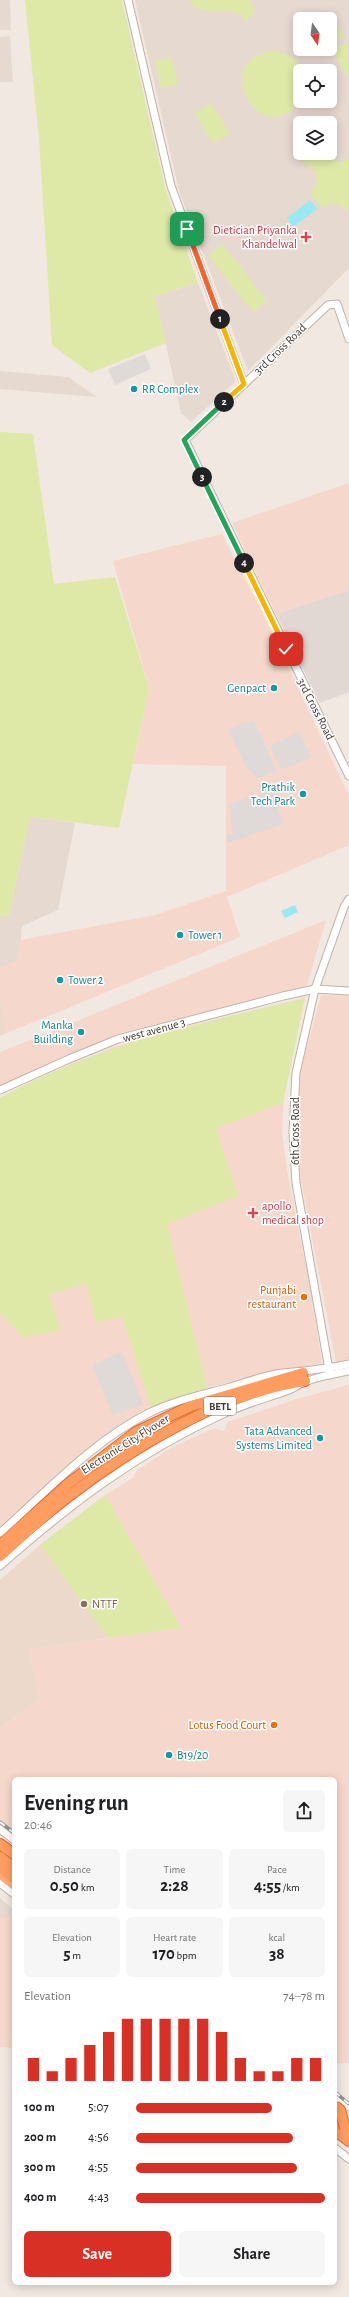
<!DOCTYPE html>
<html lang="en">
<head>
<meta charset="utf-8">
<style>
  :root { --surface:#fff; --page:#f6f6f6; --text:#202124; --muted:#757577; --accent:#d93025 }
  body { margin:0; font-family:"Alegreya Sans",sans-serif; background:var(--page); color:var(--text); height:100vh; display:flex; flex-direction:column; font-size:15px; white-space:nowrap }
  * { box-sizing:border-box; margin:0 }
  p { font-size:13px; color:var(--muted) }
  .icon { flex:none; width:22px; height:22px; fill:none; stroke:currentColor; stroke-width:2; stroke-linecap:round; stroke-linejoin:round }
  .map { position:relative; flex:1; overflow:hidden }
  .panel { position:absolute; left:12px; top:1777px; width:325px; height:508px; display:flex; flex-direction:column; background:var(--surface); border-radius:6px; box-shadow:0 2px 10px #0003 }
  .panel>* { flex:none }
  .needle { width:26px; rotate:166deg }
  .buttons { position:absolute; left:293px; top:12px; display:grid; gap:8px }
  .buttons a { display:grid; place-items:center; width:44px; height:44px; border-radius:6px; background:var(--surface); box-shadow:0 2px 10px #0003; font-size:20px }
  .pin { position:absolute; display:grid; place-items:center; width:34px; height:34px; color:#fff; margin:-17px; border-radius:8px; box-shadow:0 2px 6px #0006 }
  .km { position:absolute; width:20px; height:20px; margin:-10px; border-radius:50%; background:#222; color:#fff; font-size:11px; line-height:20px; text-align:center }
  .round { display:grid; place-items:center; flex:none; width:42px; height:42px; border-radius:6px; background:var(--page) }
  .overview { display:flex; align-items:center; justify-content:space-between; height:68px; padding:0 12px }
  h1 { font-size:22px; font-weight:700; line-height:30px }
  .stats { display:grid; grid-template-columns:repeat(3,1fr); gap:6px; height:68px; padding:4px 12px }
  .stats div { display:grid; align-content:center; border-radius:6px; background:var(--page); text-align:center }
  .stats b { font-size:17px; font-weight:700 }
  .stats small { font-size:11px; font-weight:400 }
  .stats p { font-size:11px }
  .chart { height:112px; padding:8px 12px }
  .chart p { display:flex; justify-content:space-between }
  .chart svg { width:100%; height:72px; margin-top:4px; stroke:var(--accent); stroke-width:6 }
  .action { display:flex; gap:8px; margin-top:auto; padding:8px 12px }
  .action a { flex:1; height:46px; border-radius:6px; background:var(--accent); color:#fff; font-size:16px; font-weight:700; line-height:46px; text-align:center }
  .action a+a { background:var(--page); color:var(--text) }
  ul { padding:0 12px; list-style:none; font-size:13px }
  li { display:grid; grid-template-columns:64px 48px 1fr; align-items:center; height:30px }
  li i { height:10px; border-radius:5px; background:var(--accent) }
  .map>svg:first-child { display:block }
  .residential { fill:#e6d9d0; fill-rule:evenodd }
  .commercial { fill:#f6d7cb }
  .industrial { fill:#e1d8d4 }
  .education { fill:#ecd9cb }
  .green { fill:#dfe9a7 }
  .parking { fill:#dfdad8 }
  .water { fill:#99e9f4 }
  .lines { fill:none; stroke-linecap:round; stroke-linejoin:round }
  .tertiary-casing { stroke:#c1b1a7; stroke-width:9 }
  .trunk-casing { stroke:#e56928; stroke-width:11 }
  .motorway-casing { stroke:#e56928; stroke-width:12 }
  .tertiary { stroke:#fff; stroke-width:7 }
  .trunk { stroke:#ffad77; stroke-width:9 }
  .motorway { stroke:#ff9c60; stroke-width:10 }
  .rail-casing { stroke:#939393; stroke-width:3.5 }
  .rail { stroke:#fff; stroke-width:2; stroke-dasharray:6; stroke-linecap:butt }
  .motorway-bridge-casing { stroke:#e56928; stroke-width:12; stroke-linecap:butt }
  .motorway-bridge { stroke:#ff9c60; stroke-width:10 }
  .split-1-casing { stroke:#fff; stroke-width:8 }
  .split-2-casing { stroke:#fff; stroke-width:8 }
  .split-3-casing { stroke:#fff; stroke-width:8 }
  .split-4-casing { stroke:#fff; stroke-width:8 }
  .split-5-casing { stroke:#fff; stroke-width:8 }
  .split-1 { stroke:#f0652b; stroke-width:5 }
  .split-2 { stroke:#f5b400; stroke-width:5 }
  .split-3 { stroke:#22a559; stroke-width:5 }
  .split-4 { stroke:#22a559; stroke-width:5 }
  .split-5 { stroke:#f5b400; stroke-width:5 }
  .health-dot { fill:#e0444e; stroke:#fff; stroke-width:1.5 }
  .culture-dot { fill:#0f9aa8; stroke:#fff; stroke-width:1.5 }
  .food-dot { fill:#e8710a; stroke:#fff; stroke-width:1.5 }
  .education-dot { fill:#8d6e63; stroke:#fff; stroke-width:1.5 }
  .labels { text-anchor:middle; stroke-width:3; stroke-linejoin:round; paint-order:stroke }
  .shield { fill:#fff; stroke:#7c7470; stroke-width:1 }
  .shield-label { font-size:11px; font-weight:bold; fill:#443832 }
  .health-label { font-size:12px; fill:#be3a42; stroke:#fff; text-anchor:end }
  .street-label { font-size:12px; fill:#443832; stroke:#fff }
  .culture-label { font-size:12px; fill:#0d838f; stroke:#fff; text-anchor:start }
  .food-label { font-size:12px; fill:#c56008; stroke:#fff; text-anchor:end }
  .education-label { font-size:12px; fill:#785e54; stroke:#fff; text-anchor:start }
</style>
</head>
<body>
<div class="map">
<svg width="349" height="2297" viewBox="0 0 349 2297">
  <rect width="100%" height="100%" fill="#f2e8e2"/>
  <g class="residential">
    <polygon points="0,0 10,0 11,30 0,30"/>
    <path d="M135 0H349V268L248 371 179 191ZM300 19H330V49H300ZM300 71H330V101H300ZM300 123H330V153H300Z"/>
    <polygon points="10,36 13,82 0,82 0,37"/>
    <polygon points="198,283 236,381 191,422 181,413 155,296"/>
    <polygon points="0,371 68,377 97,397 0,389"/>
    <polygon points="30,817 75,823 58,910 22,926 19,960 0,968 0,916 9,915"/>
    <polygon points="0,1898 14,1910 14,1916 0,1919"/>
  </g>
  <g class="commercial">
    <polygon points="349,483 349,590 276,614 232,523"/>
    <polygon points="222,534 261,610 349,796 349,845 227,897 240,937 7,1033 0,998 0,968 18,960 20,940 155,915 226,891 226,766 133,764 149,688 113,561"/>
    <polygon points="326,920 307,985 67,1056 0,1086 0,1052"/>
    <polygon points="321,995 349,996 349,1359 336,1362 301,1180 297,1131 300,1072"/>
    <polygon points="305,998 284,1093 282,1133 288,1176 308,1276 322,1363 256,1375 207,1388 151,1407 91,1447 0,1527 0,1098 20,1087 114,1047 180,1028"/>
    <polygon points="349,1385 349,2063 335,2063 335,1779 14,1779 14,1835 0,1824 0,1728 40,1698 29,1649 181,1628 105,1495 133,1478 137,1470 171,1448 214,1428 224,1431 228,1422 293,1400"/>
    <polygon points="14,1916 14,2048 0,2047 0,1919"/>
  </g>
  <polygon class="industrial" points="349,590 349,692 320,703 276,614"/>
  <g class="education">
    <polygon points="0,998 7,1033 0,1036"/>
    <polygon points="105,1495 181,1628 29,1649 40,1698 0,1728 0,1580 40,1545"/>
  </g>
  <g class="green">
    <polygon points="25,0 122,0 165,187 198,283 155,296 166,343 90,373 52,345 39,139"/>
    <path d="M189 0H249L256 11 246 20C229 0 204 22 189 0Z"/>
    <polygon points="330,12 344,37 330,45 330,19 316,19"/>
    <polygon points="347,42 349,74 346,75 332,50"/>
    <path d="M276 51 291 56 304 71H300L301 101C260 155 207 55 276 51Z"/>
    <polygon points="172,57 178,84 161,88 155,61"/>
    <polygon points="211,103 230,134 213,143 195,113"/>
    <path d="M313 153H326L332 160 341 162 346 159 349 163V214C342 204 333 200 323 208L311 194 317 182 315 172 300 160Z"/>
    <polygon points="222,244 267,301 253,312 208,255"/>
    <polygon points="0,432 33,434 54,584 115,577 149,688 119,828 30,817 9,915 0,916"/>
    <path d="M305 998 283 1103 216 1128 238 1196 167 1224 207 1388 151 1407 122 1317 96 1323 86 1284 49 1294 61 1330 23 1338 0 1313V1098C94 1045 201 1023 305 998Z"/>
    <polygon points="105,1495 181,1628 108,1638 40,1545"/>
  </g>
  <g class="parking">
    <polygon points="145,354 151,369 115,385 108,369"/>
    <polygon points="254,721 277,771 257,779 244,764 228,730 241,724"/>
    <polygon points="299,732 312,758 281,769 270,746"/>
    <polygon points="273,790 283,824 228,843 227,834 233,834 229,804"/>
    <polygon points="122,1352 143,1404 113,1416 92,1364"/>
  </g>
  <g class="water">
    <polygon points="310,200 317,209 293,227 287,218"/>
    <polygon points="295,905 298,912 285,918 281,911"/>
  </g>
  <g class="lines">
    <g class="tertiary-casing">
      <g id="tertiary">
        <polyline points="128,0 171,186 244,384"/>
        <polyline points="349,339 337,304 328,305 185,440 349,776"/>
        <polyline points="0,1090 69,1059 118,1039 283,996 315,989 349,991"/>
        <polyline points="330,1375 296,1183 293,1132 296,1073 315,989 344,907 349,899"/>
        <path d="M0 1533C47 1491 93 1441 149 1413 173 1401 201 1395 227 1388 245 1383 264 1375 283 1373 306 1371 327 1369 349 1364"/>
        <path d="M0 1566C70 1504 137 1453 223 1414 244 1404 267 1398 289 1390 294 1388 299 1384 305 1382 318 1376 335 1374 349 1371"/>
        <polyline points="0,1829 14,1840"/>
        <polyline points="0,1883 14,1894"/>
        <polyline points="335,2097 349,2107"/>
        <polyline points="335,2148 349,2159"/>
      </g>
    </g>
    <g class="trunk-casing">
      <polyline id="trunk" points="0,1874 14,1885"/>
    </g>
    <g class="motorway-casing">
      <g id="motorway">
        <polyline points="0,1545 68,1484 136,1432 191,1406 303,1373"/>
        <path d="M0 1556C23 1536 45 1514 69 1496 132 1447 225 1392 305 1381"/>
        <polyline points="0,1844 14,1854"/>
        <polyline points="0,1857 14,1868"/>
        <polyline points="0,1867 14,1878"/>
        <polyline points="335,2120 349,2131"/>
        <polyline points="335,2130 349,2141"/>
      </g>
    </g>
    <use href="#tertiary" class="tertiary"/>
    <use href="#trunk" class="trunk"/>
    <use href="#motorway" class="motorway"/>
    <g class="rail-casing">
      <g id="rail">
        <polyline points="0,1822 14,1833"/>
        <polyline points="335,2092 349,2104"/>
      </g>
    </g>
    <use href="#rail" class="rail"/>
    <g class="motorway-bridge-casing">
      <polyline id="motorway-bridge" points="335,2106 340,2110 345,2128"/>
    </g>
    <use href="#motorway-bridge" class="motorway-bridge"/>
  </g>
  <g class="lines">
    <g class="split-1-casing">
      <polyline id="split-1" points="187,229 220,319"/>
    </g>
    <g class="split-2-casing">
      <polyline id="split-2" points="220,319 244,384 224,402"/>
    </g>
    <g class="split-3-casing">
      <polyline id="split-3" points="202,477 184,440 224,402"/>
    </g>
    <g class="split-4-casing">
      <polyline id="split-4" points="202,477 244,563"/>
    </g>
    <g class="split-5-casing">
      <polyline id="split-5" points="244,563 286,649"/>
    </g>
    <use href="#split-1" class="split-1"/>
    <use href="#split-2" class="split-2"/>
    <use href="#split-3" class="split-3"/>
    <use href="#split-4" class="split-4"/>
    <use href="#split-5" class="split-5"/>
  </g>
  <g class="health-dot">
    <path d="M304 231h4v4h4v4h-4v4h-4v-4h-4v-4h4z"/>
    <path d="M251 1207h4v4h4v4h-4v4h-4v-4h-4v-4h4z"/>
  </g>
  <g class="culture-dot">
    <circle cx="134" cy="389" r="4"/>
    <circle cx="274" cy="688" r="4"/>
    <circle cx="303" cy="794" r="4"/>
    <circle cx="180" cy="935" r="4"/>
    <circle cx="60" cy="980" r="4"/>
    <circle cx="81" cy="1032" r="4"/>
    <circle cx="320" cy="1438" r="4"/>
    <circle cx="169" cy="1755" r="4"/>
  </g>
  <g class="food-dot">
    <circle cx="304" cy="1297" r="4"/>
    <circle cx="274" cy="1725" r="4"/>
  </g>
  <circle class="education-dot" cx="84" cy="1604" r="4"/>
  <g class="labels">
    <rect class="shield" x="204" y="1397" width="32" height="18" rx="3"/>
    <g class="shield-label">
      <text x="220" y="1410">BETL</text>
    </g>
    <g class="health-label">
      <text x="297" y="234">Dietician Priyanka<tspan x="297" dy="14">Khandelwal</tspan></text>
      <text x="262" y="1210" text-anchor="start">apollo<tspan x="262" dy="14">medical shop</tspan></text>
    </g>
    <g class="street-label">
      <text transform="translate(280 349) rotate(-44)" y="4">3rd Cross Road</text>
      <text transform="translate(316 709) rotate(63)" y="4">3rd Cross Road</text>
      <text transform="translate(154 1030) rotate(-15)" y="4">west avenue 3</text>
      <text transform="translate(295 1131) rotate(-90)" y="4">6th Cross Road</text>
      <text transform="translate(125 1444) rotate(-32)" y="4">Electronic City Flyover</text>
    </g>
    <g class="culture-label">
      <text x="142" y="393">RR Complex</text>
      <text x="266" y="692" text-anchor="end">Genpact</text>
      <text x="295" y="791" text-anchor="end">Prathik<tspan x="295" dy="14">Tech Park</tspan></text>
      <text x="188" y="939">Tower 1</text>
      <text x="68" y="984">Tower 2</text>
      <text x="73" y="1029" text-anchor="end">Manka<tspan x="73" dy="14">Building</tspan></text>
      <text x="312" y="1435" text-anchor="end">Tata Advanced<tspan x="312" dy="14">Systems Limited</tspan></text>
      <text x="177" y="1759">B19/20</text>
    </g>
    <g class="food-label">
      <text x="296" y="1294">Punjabi<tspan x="296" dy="14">restaurant</tspan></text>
      <text x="266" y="1729">Lotus Food Court</text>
    </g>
    <g class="education-label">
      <text x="92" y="1608">NTTF</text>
    </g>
  </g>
</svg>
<div class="buttons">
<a><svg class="needle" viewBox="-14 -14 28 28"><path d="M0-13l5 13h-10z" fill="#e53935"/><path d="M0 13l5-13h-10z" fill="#757577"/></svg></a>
<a><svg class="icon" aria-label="locate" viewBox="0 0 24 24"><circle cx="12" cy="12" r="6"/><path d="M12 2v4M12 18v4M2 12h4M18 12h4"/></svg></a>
<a><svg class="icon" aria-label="layers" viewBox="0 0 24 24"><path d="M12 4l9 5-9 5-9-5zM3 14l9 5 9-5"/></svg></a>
</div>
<div class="pin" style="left:187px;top:229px;background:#1e9e55"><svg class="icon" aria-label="arrive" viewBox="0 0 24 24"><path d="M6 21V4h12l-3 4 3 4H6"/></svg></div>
<div class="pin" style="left:286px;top:649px;background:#d93025"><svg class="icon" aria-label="check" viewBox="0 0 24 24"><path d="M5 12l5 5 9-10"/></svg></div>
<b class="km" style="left:220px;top:319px">1</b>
<b class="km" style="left:224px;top:402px">2</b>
<b class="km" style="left:202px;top:477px">3</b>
<b class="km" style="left:244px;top:563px">4</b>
<section class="panel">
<div class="overview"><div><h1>Evening run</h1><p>20:46</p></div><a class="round"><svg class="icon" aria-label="share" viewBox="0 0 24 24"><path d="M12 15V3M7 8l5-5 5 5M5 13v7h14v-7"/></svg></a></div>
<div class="stats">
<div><p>Distance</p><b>0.50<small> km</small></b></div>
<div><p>Time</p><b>2:28</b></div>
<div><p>Pace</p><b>4:55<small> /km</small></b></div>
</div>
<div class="stats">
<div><p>Elevation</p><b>5<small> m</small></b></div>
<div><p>Heart rate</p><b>170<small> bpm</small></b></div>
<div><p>kcal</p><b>38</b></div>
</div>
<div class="chart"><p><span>Elevation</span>74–78 m</p>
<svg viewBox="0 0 160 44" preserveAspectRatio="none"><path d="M5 44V30M15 44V38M25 44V30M35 44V22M45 44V14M55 44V6M65 44V6M75 44V6M85 44V6M95 44V6M105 44V14M115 44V30M125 44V38M135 44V38M145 44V30M155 44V30"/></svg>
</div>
<ul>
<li><b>100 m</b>5:07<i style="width:72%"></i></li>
<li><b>200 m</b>4:56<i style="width:83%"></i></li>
<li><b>300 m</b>4:55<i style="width:85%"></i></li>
<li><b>400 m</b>4:43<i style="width:100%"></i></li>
</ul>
<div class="action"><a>Save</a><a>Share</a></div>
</section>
</div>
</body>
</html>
